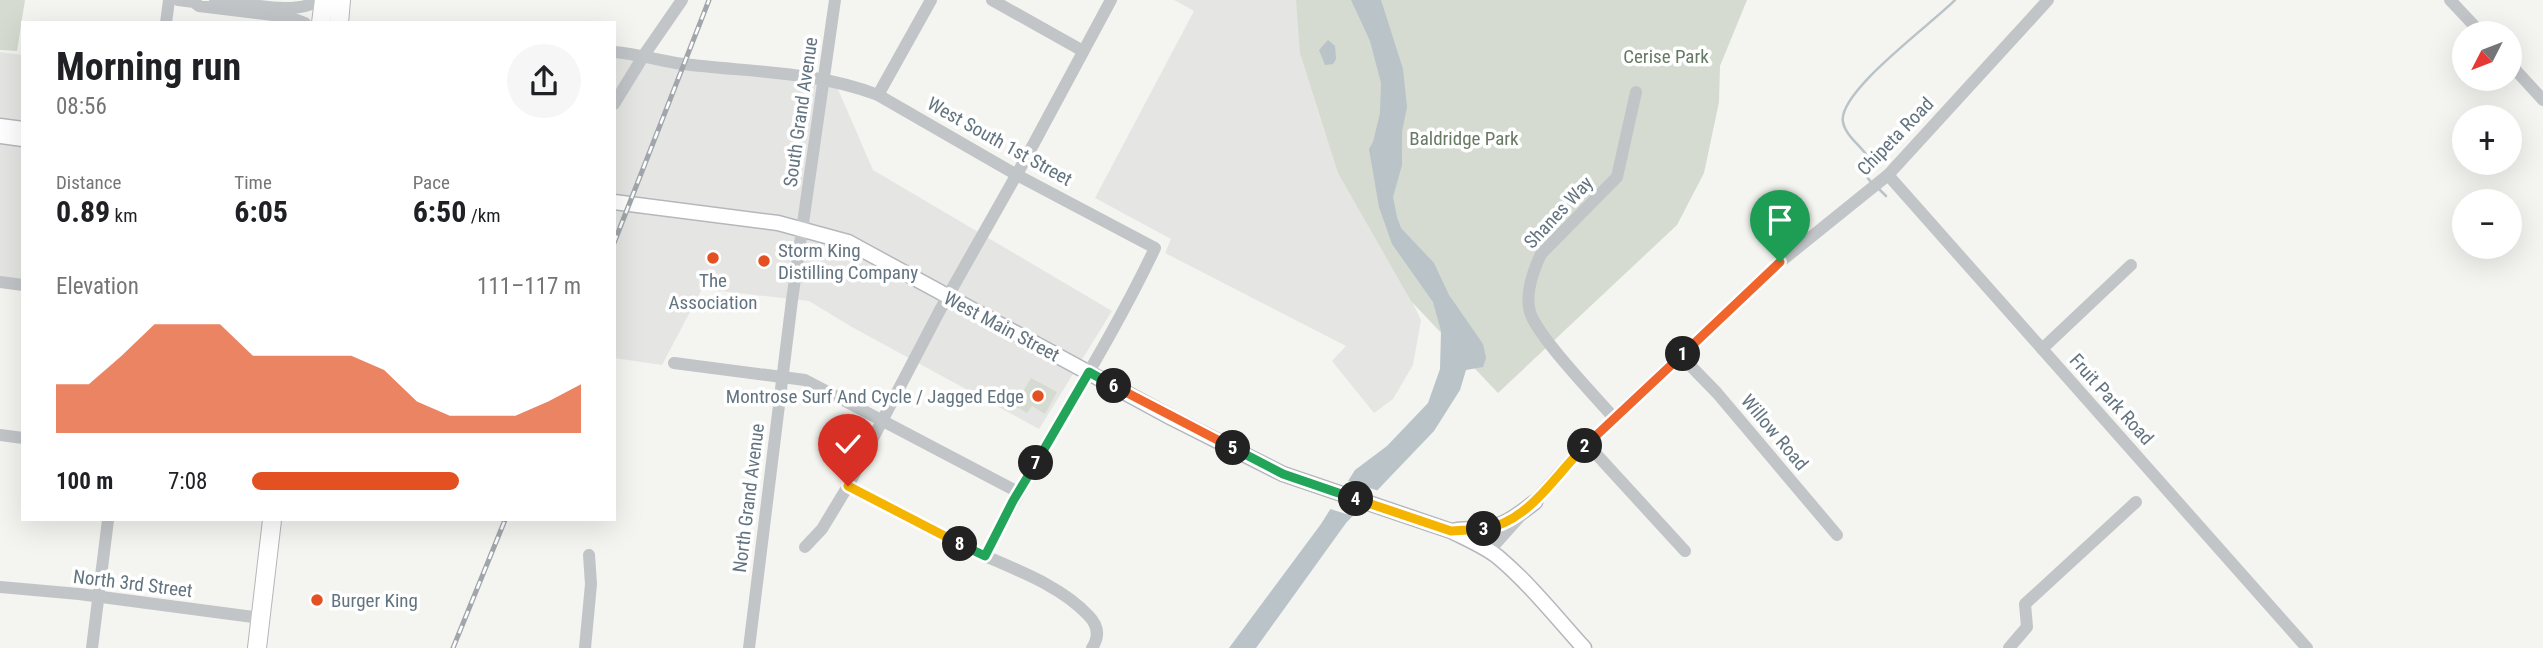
<!DOCTYPE html>
<html lang="en">
<head>
<meta charset="utf-8">
<style>
  :root { --surface:#fff; --page:#f6f6f6; --text:#202124; --muted:#757577; --accent:#e35122 }
  body { margin:0; font-family:"Roboto Condensed",sans-serif; background:var(--page); color:var(--text); height:100vh; display:flex; flex-direction:column; font-size:26px; white-space:nowrap }
  * { box-sizing:border-box; margin:0 }
  p { font-size:23px; color:var(--muted) }
  .icon { flex:none; width:38px; height:38px; fill:none; stroke:currentColor; stroke-width:2; stroke-linecap:round; stroke-linejoin:round }
  .map { position:relative; flex:1; overflow:hidden }
  .panel { position:absolute; left:21px; top:21px; width:595px; height:500px; display:flex; flex-direction:column; background:var(--surface); border-radius:0px; box-shadow:0 7px 28px #0002 }
  .panel>* { flex:none }
  .needle { width:46px; rotate:228deg }
  .fabs { position:absolute; left:2452px; top:21px; display:grid; gap:14px }
  .fabs a { display:grid; place-items:center; width:70px; height:70px; border-radius:50%; background:var(--surface); box-shadow:0 7px 28px #0002; font-size:35px }
  .pin { position:absolute; display:grid; place-items:center; width:60px; height:60px; color:#fff; margin:-72px -30px; border-radius:50% 50% 50% 0; rotate:-45deg; box-shadow:0 0 7px #0007 }
  .pin .icon { rotate:45deg }
  .km { position:absolute; width:35px; height:35px; margin:-18px; border-radius:50%; background:#222; color:#fff; font-size:19px; line-height:35px; text-align:center }
  .round { display:grid; place-items:center; flex:none; width:74px; height:74px; border-radius:37px; background:var(--page) }
  .overview { display:flex; align-items:center; justify-content:space-between; height:119px; padding:0 35px }
  h1 { font-size:38px; font-weight:700; line-height:52px }
  .figures { display:grid; grid-template-columns:repeat(3,1fr); gap:10px; height:119px; padding:7px 35px }
  .figures div { display:grid; align-content:center }
  .figures b { font-size:30px; font-weight:700 }
  .figures small { font-size:19px; font-weight:400 }
  .figures p { font-size:19px }
  .chart { height:196px; padding:14px 35px }
  .chart p { display:flex; justify-content:space-between }
  .chart svg { width:100%; height:126px; margin-top:7px; fill:var(--accent); opacity:.7 }
  ul { padding:0 35px; list-style:none; font-size:23px }
  li { display:grid; grid-template-columns:112px 84px 1fr; align-items:center; height:52px }
  li i { height:18px; border-radius:9px; background:var(--accent) }
  .map>svg:first-child { display:block }
  .built { fill:#e5e6e4 }
  .green { fill:#d5dbd1 }
  .water { fill:#b9c3c8 }
  .pier { fill:#f4f4f0 }
  .lines { fill:none; stroke-linecap:round; stroke-linejoin:round }
  .stream { stroke:#b9c3c8; stroke-width:2.5 }
  .major-casing { stroke:#b4b8bc; stroke-width:17 }
  .highway-casing { stroke:#b4b7ba; stroke-width:20 }
  .minor { stroke:#c1c5c8; stroke-width:12 }
  .major { stroke:#fff; stroke-width:14 }
  .highway { stroke:#fff; stroke-width:18 }
  .rail-casing { stroke:#a0a6ab; stroke-width:5 }
  .rail { stroke:#fff; stroke-width:2.5; stroke-dasharray:8; stroke-linecap:butt }
  .split-1-casing { stroke:#fff; stroke-width:14 }
  .split-2-casing { stroke:#fff; stroke-width:14 }
  .split-3-casing { stroke:#fff; stroke-width:14 }
  .split-4-casing { stroke:#fff; stroke-width:14 }
  .split-5-casing { stroke:#fff; stroke-width:14 }
  .split-6-casing { stroke:#fff; stroke-width:14 }
  .split-7-casing { stroke:#fff; stroke-width:14 }
  .split-8-casing { stroke:#fff; stroke-width:14 }
  .split-9-casing { stroke:#fff; stroke-width:14 }
  .split-1 { stroke:#f0652b; stroke-width:9 }
  .split-2 { stroke:#f0652b; stroke-width:9 }
  .split-3 { stroke:#f5b400; stroke-width:9 }
  .split-4 { stroke:#f5b400; stroke-width:9 }
  .split-5 { stroke:#22a559; stroke-width:9 }
  .split-6 { stroke:#f0652b; stroke-width:9 }
  .split-7 { stroke:#22a559; stroke-width:9 }
  .split-8 { stroke:#22a559; stroke-width:9 }
  .split-9 { stroke:#f5b400; stroke-width:9 }
  .poi-dot { fill:#e35122; stroke:#fff; stroke-width:2.5 }
  .labels { text-anchor:middle; stroke-width:7; stroke-linejoin:round; paint-order:stroke }
  .park-label { font-size:19px; fill:#667962; stroke:#fff }
  .street-label { font-size:19px; fill:#637481; stroke:#fff }
  .poi-label { font-size:19px; fill:#637481; stroke:#fff; text-anchor:start }
</style>
</head>
<body>
<div class="map">
<svg width="2543" height="648" viewBox="0 0 2543 648">
  <rect width="100%" height="100%" fill="#f4f4f0"/>
  <g class="built">
    <polygon points="1174,0 1296,0 1297,3 1398,272 1421,320 1413,365 1393,399 1374,413 1332,361 1346,346 1165,253 1171,239 1095,198 1194,11"/>
    <polygon points="0,52 23,55 23,282 0,280"/>
    <polygon points="614,52 837,87 873,170 1112,311 1039,429 850,326 809,301 702,289 662,365 614,358"/>
  </g>
  <g class="green">
    <polygon points="0,0 25,0 17,51 0,50"/>
    <polygon points="1296,0 1747,0 1720,66 1719,102 1704,173 1677,225 1498,393 1411,301 1338,173 1300,53"/>
    <polygon points="1031,378 1057,392 1045,414 1032,406 1027,413 1015,406"/>
  </g>
  <g class="water">
    <polygon points="1351,0 1381,0 1403,69 1407,107 1402,132 1402,165 1393,197 1397,217 1401,228 1434,263 1449,295 1483,344 1486,358 1483,367 1466,370 1460,390 1434,431 1346,523 1256,648 1229,648 1321,524 1355,470 1387,446 1428,403 1440,369 1441,331 1433,302 1392,244 1379,207 1369,149 1373,142 1380,113 1381,83 1370,41"/>
    <polygon points="1328,40 1335,46 1336,59 1333,64 1325,65 1319,50"/>
  </g>
  <polygon class="pier" points="1345,480 1379,491 1356,517 1327,508"/>
  <g class="lines">
    <g class="stream">
      <path d="M1871 182 1863 172 1868 157C1861 146 1845 135 1843 122 1837 92 1933 23 1955 0"/>
      <polyline points="1879,189 1886,196"/>
    </g>
    <g class="major-casing">
      <g id="major">
        <polyline points="0,126 23,129"/>
        <polyline points="0,136 23,139"/>
        <path d="M614 202 778 223 848 242 1172 418 1283 474 1451 531C1467 539 1484 546 1498 557 1530 584 1556 617 1584 648"/>
        <path d="M1453 531C1462 528 1471 530 1481 529 1502 528 1518 515 1535 502"/>
      </g>
    </g>
    <g class="highway-casing">
      <g id="highway">
        <polyline points="321,23 324,0"/>
        <polyline points="339,23 341,0"/>
        <polyline points="257,648 272,520"/>
      </g>
    </g>
    <g class="minor">
      <polyline points="178,0 194,2 199,6 289,17 305,23"/>
      <path d="M215 0C243 2 296 17 318 0"/>
      <polyline points="992,0 1083,51"/>
      <polyline points="2450,0 2481,33"/>
      <polyline points="166,23 169,0"/>
      <path d="M614 52C639 54 660 61 683 64 748 72 816 71 878 95L1017 175 1155 248C1105 354 1038 451 985 556"/>
      <polyline points="2510,64 2543,100"/>
      <polyline points="878,95 931,0"/>
      <polyline points="614,104 644,55 682,0"/>
      <polyline points="1888,175 2307,648"/>
      <polyline points="0,282 23,285"/>
      <polyline points="2042,349 2131,265"/>
      <polyline points="1681,356 1717,393 1837,535"/>
      <polyline points="674,363 805,380 1018,492"/>
      <path d="M1614 418C1595 396 1537 336 1530 312 1525 294 1534 269 1541 254L1617 177 1636 92"/>
      <polyline points="0,435 23,438"/>
      <polyline points="1587,444 1685,551"/>
      <path d="M848 486C889 507 930 530 972 550 1010 568 1058 583 1088 615 1098 625 1100 636 1092 648"/>
      <polyline points="805,547 822,529 848,486 940,310 1026,158 1111,0"/>
      <polyline points="1489,551 1569,462 1618,414 1780,262 1888,175 2048,0"/>
      <polyline points="0,587 79,594 261,618"/>
      <polyline points="92,648 108,520"/>
      <polyline points="585,648 591,584 589,555"/>
      <polyline points="749,648 792,300 835,0"/>
      <polyline points="2009,648 2027,627 2025,604 2136,502"/>
    </g>
    <use href="#major" class="major"/>
    <use href="#highway" class="highway"/>
    <g class="rail-casing">
      <g id="rail">
        <polyline points="614,243 709,0"/>
        <polyline points="453,648 505,520"/>
      </g>
    </g>
    <use href="#rail" class="rail"/>
  </g>
  <g class="lines">
    <g class="split-1-casing">
      <polyline id="split-1" points="1683,354 1780,262"/>
    </g>
    <g class="split-2-casing">
      <polyline id="split-2" points="1585,446 1683,354"/>
    </g>
    <g class="split-3-casing">
      <path id="split-3" d="M1484 529C1529 522 1555 475 1585 446"/>
    </g>
    <g class="split-4-casing">
      <polyline id="split-4" points="1356,499 1451,531 1484,529"/>
    </g>
    <g class="split-5-casing">
      <polyline id="split-5" points="1233,448 1283,474 1356,499"/>
    </g>
    <g class="split-6-casing">
      <polyline id="split-6" points="1114,386 1233,448"/>
    </g>
    <g class="split-7-casing">
      <polyline id="split-7" points="1036,463 1089,372 1114,386"/>
    </g>
    <g class="split-8-casing">
      <polyline id="split-8" points="960,544 985,556 1013,501 1036,463"/>
    </g>
    <g class="split-9-casing">
      <polyline id="split-9" points="848,486 960,544"/>
    </g>
    <use href="#split-1" class="split-1"/>
    <use href="#split-2" class="split-2"/>
    <use href="#split-3" class="split-3"/>
    <use href="#split-4" class="split-4"/>
    <use href="#split-5" class="split-5"/>
    <use href="#split-6" class="split-6"/>
    <use href="#split-7" class="split-7"/>
    <use href="#split-8" class="split-8"/>
    <use href="#split-9" class="split-9"/>
  </g>
  <g class="poi-dot">
    <circle cx="713" cy="258" r="7"/>
    <circle cx="764" cy="261" r="7"/>
    <circle cx="1038" cy="396" r="7"/>
    <circle cx="317" cy="600" r="7"/>
  </g>
  <g class="labels">
    <g class="park-label">
      <text x="1666" y="63">Cerise Park</text>
      <text x="1464" y="145">Baldridge Park</text>
    </g>
    <g class="street-label">
      <text transform="translate(800 112) rotate(-82)" y="7">South Grand Avenue</text>
      <text transform="translate(1895 136) rotate(-46)" y="7">Chipeta Road</text>
      <text transform="translate(1000 141) rotate(29)" y="7">West South 1st Street</text>
      <text transform="translate(1558 212) rotate(-47)" y="7">Shanes Way</text>
      <text transform="translate(1002 326) rotate(28)" y="7">West Main Street</text>
      <text transform="translate(2112 399) rotate(48)" y="7">Fruit Park Road</text>
      <text transform="translate(1775 432) rotate(50)" y="7">Willow Road</text>
      <text transform="translate(748 498) rotate(-83)" y="7">North Grand Avenue</text>
      <text transform="translate(133 583) rotate(7)" y="7">North 3rd Street</text>
    </g>
    <g class="poi-label">
      <text x="778" y="257">Storm King<tspan x="778" dy="22">Distilling Company</tspan></text>
      <text x="713" y="287" text-anchor="middle">The<tspan x="713" dy="22">Association</tspan></text>
      <text x="1024" y="403" text-anchor="end">Montrose Surf And Cycle / Jagged Edge</text>
      <text x="331" y="607">Burger King</text>
    </g>
  </g>
</svg>
<div class="fabs">
<a><svg class="needle" viewBox="-14 -14 28 28"><path d="M0-13l5 13h-10z" fill="#e53935"/><path d="M0 13l5-13h-10z" fill="#757577"/></svg></a>
<a>+</a>
<a>−</a>
</div>
<div class="pin" style="left:1780px;top:262px;background:#1e9e55"><svg class="icon" aria-label="arrive" viewBox="0 0 24 24"><path d="M6 21V4h12l-3 4 3 4H6"/></svg></div>
<div class="pin" style="left:848px;top:486px;background:#d93025"><svg class="icon" aria-label="check" viewBox="0 0 24 24"><path d="M5 12l5 5 9-10"/></svg></div>
<b class="km" style="left:1683px;top:354px">1</b>
<b class="km" style="left:1585px;top:446px">2</b>
<b class="km" style="left:1484px;top:529px">3</b>
<b class="km" style="left:1356px;top:499px">4</b>
<b class="km" style="left:1233px;top:448px">5</b>
<b class="km" style="left:1114px;top:386px">6</b>
<b class="km" style="left:1036px;top:463px">7</b>
<b class="km" style="left:960px;top:544px">8</b>
<section class="panel">
<div class="overview"><div><h1>Morning run</h1><p>08:56</p></div><a class="round"><svg class="icon" aria-label="share" viewBox="0 0 24 24"><path d="M12 15V3M7 8l5-5 5 5M5 13v7h14v-7"/></svg></a></div>
<div class="figures">
<div><p>Distance</p><b>0.89<small> km</small></b></div>
<div><p>Time</p><b>6:05</b></div>
<div><p>Pace</p><b>6:50<small> /km</small></b></div>
</div>
<div class="chart"><p><span>Elevation</span>111–117 m</p>
<svg viewBox="0 0 160 44" preserveAspectRatio="none"><path d="M0 44V27L10 27L20 17L30 6L40 6L50 6L60 17L70 17L80 17L90 17L100 22L110 33L120 38L130 38L140 38L150 33L160 27V44z"/></svg>
</div>
<ul>
<li><b>100 m</b>7:08<i style="width:63%"></i></li>
</ul>
</section>
</div>
</body>
</html>
